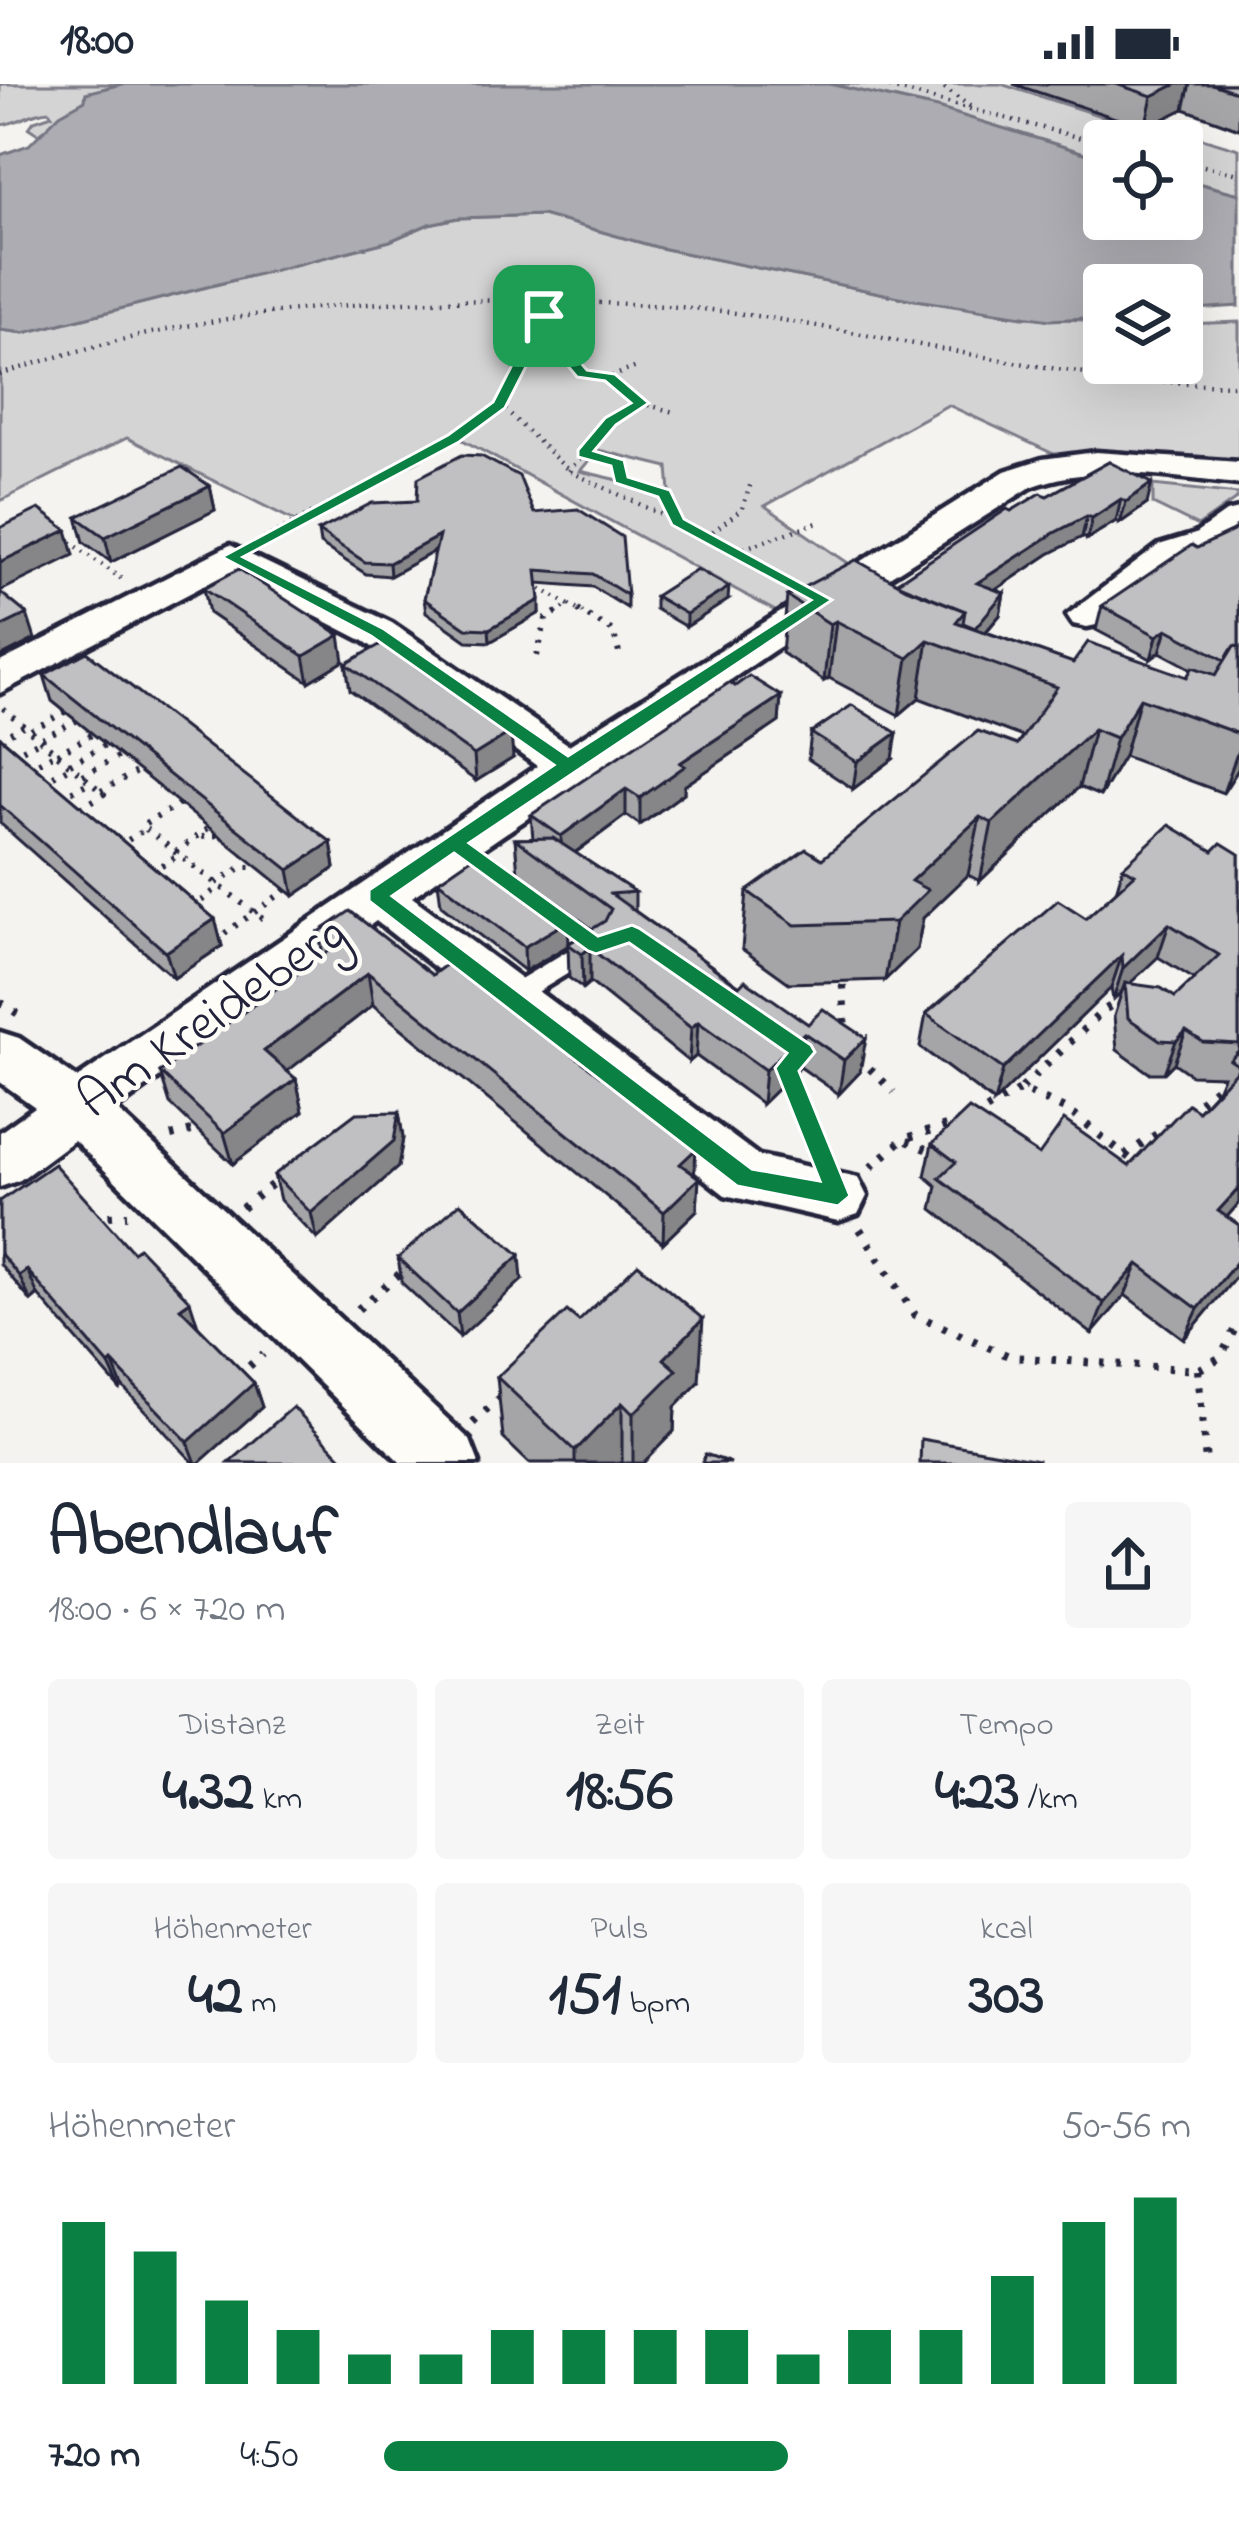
<!DOCTYPE html>
<html lang="de">
<head>
<meta charset="utf-8">
<style>
  :root { --surface:#fff; --page:#f6f6f7; --text:#1f2937; --muted:#747a83; --accent:#0b8043 }
  body { margin:0; font-family:"Indie Flower",sans-serif; background:var(--page); color:var(--text); height:100vh; display:flex; flex-direction:column; font-size:45px; white-space:nowrap }
  * { box-sizing:border-box; margin:0 }
  p { font-size:39px; color:var(--muted) }
  .icon { flex:none; width:66px; height:66px; fill:none; stroke:currentColor; stroke-width:2; stroke-linecap:round; stroke-linejoin:round }
  .map { position:relative; height:1379px; overflow:hidden }
  .side { display:flex; flex-direction:column; background:var(--surface); flex:1 }
  .side>* { flex:none }
  .buttons { position:absolute; left:1083px; top:36px; display:grid; gap:24px }
  .buttons a { display:grid; place-items:center; width:120px; height:120px; border-radius:12px; background:var(--surface); box-shadow:0 12px 48px #0002; font-size:60px }
  .pin { position:absolute; display:grid; place-items:center; width:102px; height:102px; color:#fff; margin:-51px; border-radius:24px; box-shadow:0 6px 18px #0006 }
  .round { display:grid; place-items:center; flex:none; width:126px; height:126px; border-radius:12px; background:var(--page) }
  .head { display:flex; align-items:center; justify-content:space-between; height:204px; padding:0 48px }
  h1 { font-size:66px; font-weight:700; line-height:90px }
  .figures { display:grid; grid-template-columns:repeat(3,1fr); gap:18px; height:204px; padding:12px 48px }
  .figures div { display:grid; align-content:center; border-radius:12px; background:var(--page); text-align:center }
  .figures b { font-size:60px; font-weight:700 }
  .figures small { font-size:33px; font-weight:400 }
  .figures p { font-size:33px }
  .chart { height:336px; padding:24px 48px }
  .chart p { display:flex; justify-content:space-between }
  .chart svg { width:100%; height:216px; margin-top:12px; stroke:var(--accent); stroke-width:6 }
  ul { padding:0 48px; list-style:none; font-size:39px }
  li { display:grid; grid-template-columns:192px 144px 1fr; align-items:center; height:90px }
  li i { height:30px; border-radius:15px; background:var(--accent) }
  .status { display:flex; justify-content:space-between; align-items:center; height:84px; padding:0 60px; background:var(--surface); direction:ltr }
  .status svg { height:33px; fill:currentColor }
  .map>svg:first-child { display:block }
  .green { fill:#d5d4d5; stroke:#7c7b88; stroke-width:3; fill-rule:evenodd }
  .water { fill:#acacb2; stroke:#757582; stroke-width:3 }
  .lines { fill:none; stroke-linecap:round; stroke-linejoin:round }
  .service-casing { stroke:#22223b; stroke-width:9 }
  .minor-casing { stroke:#22223b; stroke-width:9 }
  .path-far2 { stroke:#22223b; stroke-width:4.5; stroke-dasharray:1.5 6; stroke-linecap:butt }
  .path-far1 { stroke:#22223b; stroke-width:6; stroke-dasharray:3 9; stroke-linecap:butt }
  .path { stroke:#22223b; stroke-width:8; stroke-dasharray:4.5 12; stroke-linecap:butt }
  .service { fill:#fdfcf7; fill-rule:evenodd }
  .minor { fill:#fdfcf7; fill-rule:evenodd }
  .wall { fill:#a5a4a7; stroke:#22223b; stroke-width:3; fill-rule:evenodd }
  .shaded-wall { fill:#868688; stroke:#22223b; stroke-width:3 }
  .building { fill:#c0bfc2; stroke:#22223b; stroke-width:3 }
  .route { fill:#0b8043; stroke:#fff; stroke-width:3; fill-rule:evenodd }
  .labels { text-anchor:middle; stroke-width:9; stroke-linejoin:round; paint-order:stroke }
  .street-label { font-size:54px; fill:#22223b; stroke:#fdfcf7 }
</style>
</head>
<body>
<div class="status"><b>18:00</b><svg viewBox="0 0 49 12"><path d="M0 12V9h3v3zM5 12V6h3v6zM10 12V3h3v9zM15 12V0h3v12zM26 1h20v11H26zM47 4h2v5h-2z"/></svg></div>
<div class="map">
<svg width="1239" height="1379" viewBox="0 0 1239 1379">
  <rect width="100%" height="100%" fill="#f4f3ef"/>
  <filter id="ink" filterUnits="userSpaceOnUse"><feTurbulence type="fractalNoise" baseFrequency=".00833" numOctaves="2"/><feDisplacementMap in="SourceGraphic" scale="24" xChannelSelector="R" yChannelSelector="G"/><feConvolveMatrix kernelMatrix="1 2 1 2 8 2 1 2 1" color-interpolation-filters="sRGB"/></filter>
  <g filter="url(#ink)">
    <g class="green">
      <path d="M0 0H122L86 9 85 16 38 50 29 44 34 37 52 31 49 27C30 28 18 40 0 41Z"/>
      <polygon points="830,0 1001,0 1145,46 1155,40 1239,65 1239,110 1182,95 1182,57 1104,57 1104,75 937,24"/>
      <path d="M542 131 660 164 909 215 1022 233 1104 237V279H1182V240L1239 238V380L1056 371 948 321 765 422 851 481 777 528 459 354 301 440 127 354 0 417V246L24 249 390 157 429 140 458 134ZM598 366 668 383 670 408 580 387Z"/>
      <polygon points="1153,401 1239,410 1239,413 1198,442 1153,420"/>
    </g>
    <polygon class="water" points="122,0 829,0 937,24 1104,75 1104,135 1182,135 1182,95 1239,110 1239,222 1182,226 1182,201 1104,201 1104,233 1050,236 909,215 660,164 542,131 458,134 429,140 390,157 24,249 0,246 0,71 29,61 60,30 85,16 86,9"/>
    <g class="lines">
      <g class="service-casing">
        <polygon id="service" points="546,818 603,856 607,862 603,868 518,920 510,922 502,920 498,913 502,906 577,861 538,832 535,826 538,820"/>
      </g>
      <g class="minor-casing">
        <g id="minor">
          <path d="M1096 368 1239 378V400C1171 394 1097 377 1031 403L773 567 412 813 759 1072 858 1094 867 1112 858 1130 838 1137 725 1111 376 837 116 1025 470 1356 479 1379H401L74 1056 20 1096 0 1103V1048L35 1023 0 998V948L19 954 77 994 537 682 364 557 230 488 0 609V578L230 461 392 539 569 661 1005 387 1042 375Z"/>
          <polygon points="1239,425 1239,454 1223,466 1187,477 1101,540 1087,543 1073,540 1067,531 1159,461 1195,450 1226,428"/>
        </g>
      </g>
      <g class="path-far2">
        <polyline points="875,0 1104,60"/>
        <polyline points="938,0 971,23"/>
        <polyline points="1182,77 1239,90"/>
        <polyline points="545,232 554,239 547,249 583,290 610,293"/>
        <path d="M0 291C180 230 348 213 537 217 603 219 670 220 736 229 905 253 1067 299 1239 301"/>
        <polyline points="641,319 677,329"/>
        <polyline points="500,321 569,387 707,452 794,500"/>
        <polyline points="584,369 618,379 621,395 665,410 676,434"/>
        <polyline points="569,387 611,338 641,319 610,293 637,283"/>
        <polyline points="707,452 742,425 752,396"/>
        <polyline points="65,454 123,496"/>
        <polyline points="264,455 454,354 499,320 551,218"/>
        <polyline points="737,467 818,438"/>
        <polyline points="535,501 569,521 555,529"/>
        <polyline points="569,521 583,529"/>
      </g>
      <g class="path-far1">
        <polyline points="578,526 613,547 619,569"/>
        <polyline points="537,572 546,535 560,526"/>
        <polyline points="3,624 104,710 76,727"/>
        <polyline points="31,646 65,628"/>
        <polyline points="42,654 76,637"/>
        <polyline points="0,655 23,642"/>
        <polyline points="57,670 93,650"/>
        <polyline points="12,671 41,656"/>
        <polyline points="70,680 105,661"/>
        <polyline points="28,684 56,669"/>
        <polyline points="83,691 119,672"/>
        <polyline points="43,698 71,682"/>
        <polyline points="101,707 138,687"/>
        <polyline points="61,713 90,698"/>
        <polyline points="179,720 142,742 269,840"/>
        <polyline points="202,753 218,751"/>
        <polyline points="118,762 146,745"/>
        <polyline points="176,768 208,744"/>
        <polyline points="151,787 179,771"/>
        <polyline points="216,799 242,783 257,783"/>
        <polyline points="192,824 219,803"/>
        <polyline points="215,856 286,806"/>
        <polyline points="841,904 845,897"/>
      </g>
      <g class="path">
        <polyline points="843,901 845,947"/>
        <polyline points="0,918 26,935"/>
        <polyline points="858,973 894,1008"/>
        <polyline points="788,987 821,1070"/>
        <polyline points="1022,1004 1104,926 1125,914"/>
        <polyline points="1187,1028 1223,998"/>
        <polyline points="972,1034 1021,1005 1069,1027 1137,1080"/>
        <polyline points="171,1052 196,1046"/>
        <polyline points="907,1057 933,1068"/>
        <polyline points="1125,1071 1172,1040"/>
        <polyline points="871,1083 903,1055 959,1038"/>
        <polyline points="242,1124 279,1095"/>
        <polyline points="92,1133 127,1131"/>
        <polyline points="860,1145 915,1231 1011,1273 1198,1286 1221,1273 1239,1236"/>
        <polyline points="358,1225 403,1187"/>
        <polyline points="1198,1286 1206,1379"/>
        <polyline points="237,1293 263,1270"/>
        <polyline points="473,1339 503,1311"/>
      </g>
      <use href="#service" class="service"/>
      <use href="#minor" class="minor"/>
    </g>
    <g class="wall">
      <polygon points="1013,0 1239,0 1239,45 1184,25 1145,44"/>
      <polygon points="1109,378 1147,420 1120,439 1116,437 1087,455 1082,453 1049,470 995,506 1004,509 1000,531 986,548 1073,579 1187,593 1192,585 1160,568 1151,575 1096,546 1102,522 1197,464 1233,447 1239,440 1239,684 1223,709 1124,672 1100,712 1079,703 980,797 968,791 923,834 917,865 885,896 789,899 742,865 747,807 822,775 1017,661 1023,653 919,614 899,631 829,594 824,597 782,569 787,512 896,499 1011,427 1047,412"/>
      <polygon points="210,402 215,426 111,478 84,458 77,433"/>
      <polygon points="534,429 627,511 627,524 593,503 538,499 540,529 490,558 467,557 426,528 424,515 435,467 390,492 366,490 320,460 318,447"/>
      <polygon points="204,504 344,577 309,598 209,529"/>
      <polygon points="655,512 728,516 686,543 655,525"/>
      <polygon points="346,580 513,674 476,697 350,606"/>
      <polygon points="44,591 331,758 335,784 294,812 52,617"/>
      <polygon points="735,602 781,612 779,638 684,702 684,709 640,741 626,731 575,769 635,808 635,827 860,988 839,1010 800,983 762,1020 696,972 689,978 590,898 583,904 569,894 568,861 525,887 441,821 438,797 569,859 592,845 518,790 515,755 533,755 531,731"/>
      <polygon points="811,649 893,675 853,705 808,675"/>
      <polygon points="0,653 215,835 222,862 174,894 0,739"/>
      <path d="M1213 767 1239 770V1119L1227 1133 1239 1141V1189L1184 1255 1125 1211 1092 1250 932 1125 937 1102 925 1092 932 1060 1129 1082 1198 1027 1217 1006 1223 992 1191 991 1174 979 1164 989H1149L1117 966 1114 932 1122 907 1113 916 1111 904 994 1018 920 963 926 930 1086 834 1116 807 1123 783ZM1158 873 1194 895 1175 913 1129 900Z"/>
      <polygon points="319,848 432,891 696,1065 694,1091 699,1094 697,1126 663,1159 373,921 287,987 296,995 303,1027 233,1080 170,1020 160,988 323,872"/>
      <polygon points="399,1028 403,1054 398,1083 317,1155 280,1116 274,1091"/>
      <polygon points="0,1117 198,1242 254,1299 262,1323 199,1379 194,1379 122,1302 120,1305 38,1211 31,1217 0,1180"/>
      <polygon points="398,1174 522,1196 460,1253 402,1199"/>
      <polygon points="579,1237 699,1298 675,1323 674,1347 643,1379 529,1379 503,1354 497,1293"/>
    </g>
    <g class="shaded-wall">
      <polygon points="1177,0 1190,0 1184,25 1145,44 1152,12"/>
      <polygon points="1152,399 1147,420 1120,439 1126,418"/>
      <polygon points="210,402 215,426 111,478 105,453"/>
      <polygon points="1121,415 1116,437 1087,455 1092,434"/>
      <polygon points="1087,432 1082,453 1049,470 973,521 977,499 1054,449"/>
      <polygon points="67,446 74,471 0,507 0,478"/>
      <polygon points="439,452 440,464 390,492 389,479"/>
      <polygon points="729,503 728,516 686,543 686,530"/>
      <polygon points="1004,509 1000,531 970,566 974,544"/>
      <polygon points="540,516 540,529 490,558 489,545"/>
      <polygon points="27,530 35,555 0,573 0,543"/>
      <polygon points="836,537 829,594 824,597 830,540"/>
      <polygon points="1167,545 1160,568 1151,575 1157,552"/>
      <polygon points="340,551 344,577 309,598 304,572"/>
      <polygon points="928,556 919,614 899,631 908,574"/>
      <polygon points="781,612 779,638 684,702 684,709 640,741 640,714 680,679"/>
      <polygon points="1140,614 1124,672 1100,712 1116,654"/>
      <polygon points="1094,645 1079,703 980,797 992,739"/>
      <polygon points="511,648 513,674 476,697 474,671"/>
      <polygon points="897,649 893,675 853,705 857,678"/>
      <polygon points="1239,664 1239,684 1223,709"/>
      <polygon points="626,705 626,731 562,778 561,752"/>
      <polygon points="980,733 968,791 923,834 917,865 885,896 895,838 911,797"/>
      <polygon points="331,758 335,784 294,812 289,786"/>
      <polygon points="215,835 222,862 174,894 166,868"/>
      <polygon points="568,837 569,861 525,887 524,863"/>
      <polygon points="1169,840 1158,873 1125,904 1125,899 1122,907 1113,916 1123,884"/>
      <polygon points="590,864 590,898 583,904 582,870"/>
      <polygon points="1122,871 1111,904 994,1018 1003,985"/>
      <polygon points="368,889 373,921 272,999 264,967"/>
      <polygon points="698,938 696,972 689,978 691,944"/>
      <polygon points="1186,947 1174,979 1164,989 1176,957"/>
      <polygon points="804,949 800,983 762,1020 765,986"/>
      <polygon points="866,954 860,988 839,1010 844,976"/>
      <polygon points="296,995 303,1027 233,1080 224,1049"/>
      <polygon points="399,1028 403,1054 398,1083 317,1155 311,1129"/>
      <polygon points="696,1065 694,1096 680,1080"/>
      <polygon points="699,1094 697,1126 663,1159 664,1128"/>
      <polygon points="1239,1104 1239,1119 1204,1159 1218,1127"/>
      <polygon points="520,1171 522,1196 460,1253 457,1229"/>
      <polygon points="1239,1175 1239,1189 1184,1255 1198,1225"/>
      <polygon points="1138,1180 1125,1211 1092,1250 1104,1219"/>
      <polygon points="27,1186 38,1211 31,1217 19,1192"/>
      <polygon points="190,1217 198,1242 180,1224"/>
      <polygon points="703,1235 699,1298 675,1323 674,1347 643,1379 633,1379 633,1330 664,1275"/>
      <polygon points="112,1278 122,1302 120,1305 109,1281"/>
      <polygon points="254,1299 262,1323 199,1379 196,1379 188,1358"/>
      <polygon points="622,1319 622,1379 575,1379 575,1367"/>
    </g>
    <g class="building">
      <polygon points="1116,0 1177,0 1152,12"/>
      <polygon points="1212,0 1239,0 1239,9"/>
      <polygon points="462,371 481,372 519,392 534,429 578,425 622,453 627,511 593,490 537,486 540,516 489,545 466,544 424,515 439,452 389,479 365,478 318,447 372,419 417,417 418,394"/>
      <polygon points="1109,378 1152,399 1126,418 1121,415 1092,434 1087,432 1054,449 977,499 1004,509 975,544 963,539 965,527 896,499 1007,425 1011,427 1041,409 1047,412"/>
      <polygon points="182,383 210,402 105,453 77,433"/>
      <polygon points="39,425 67,446 0,478 0,444"/>
      <polygon points="1239,440 1239,563 1234,562 1225,576 1167,545 1157,552 1102,522 1192,461 1197,464 1233,447"/>
      <polygon points="856,476 906,504 965,527 956,538 1073,579 1088,558 1187,593 1193,583 1216,591 1234,562 1239,563 1239,650 1140,614 1116,654 1094,645 992,739 980,733 911,797 928,806 895,838 795,841 747,807 806,765 822,775 978,647 1017,661 1057,603 928,556 908,574 836,537 830,540 787,512"/>
      <polygon points="239,485 340,551 304,572 204,504"/>
      <polygon points="697,485 729,503 686,530 655,512"/>
      <polygon points="0,508 27,530 0,543"/>
      <polygon points="383,559 511,648 474,671 346,580"/>
      <polygon points="87,568 331,758 289,786 44,591"/>
      <polygon points="749,592 781,612 680,679 685,682 640,714 626,705 561,752 531,731 730,598 735,602"/>
      <polygon points="852,621 897,649 857,678 811,649"/>
      <polygon points="0,653 215,835 166,868 0,721"/>
      <polygon points="1169,741 1213,767 1221,759 1239,770 1239,960 1203,958 1186,947 1176,957 1160,956 1128,934 1125,899 1161,904 1175,913 1219,871 1169,840 1123,884 1122,871 1003,985 926,930 1058,816 1086,834 1135,790 1123,783"/>
      <polygon points="553,754 635,808 611,810 739,902 745,896 808,940 823,925 866,954 844,976 804,949 765,986 698,938 691,944 590,864 582,870 568,860 605,837 611,825 515,755"/>
      <polygon points="477,770 568,837 524,863 438,797"/>
      <polygon points="350,827 432,891 451,877 462,885 696,1065 680,1080 699,1094 664,1128 368,889 264,967 296,995 224,1049 160,988 336,862 319,848"/>
      <polygon points="1239,966 1239,982 1230,976"/>
      <polygon points="1239,984 1239,1104 1218,1127 1239,1141 1239,1175 1198,1225 1138,1180 1104,1219 939,1094 956,1078 932,1060 969,1025 1039,1071 1064,1036 1129,1082 1188,1020 1198,1027"/>
      <polygon points="399,1028 394,1057 311,1129 274,1091 356,1029"/>
      <polygon points="54,1080 133,1168 139,1164 190,1217 180,1224 254,1299 188,1358 112,1278 109,1281 27,1186 19,1192 0,1169 0,1117"/>
      <polygon points="460,1119 520,1171 457,1229 398,1174"/>
      <polygon points="638,1180 703,1235 664,1275 677,1286 633,1330 622,1319 575,1367 497,1293 567,1227 579,1237"/>
      <polygon points="293,1323 347,1379 229,1379"/>
      <polygon points="921,1355 1038,1376 1038,1379 920,1379"/>
      <polygon points="705,1370 731,1379 702,1379"/>
    </g>
  </g>
  <path class="route" d="M544 227 558 236 554 248 587 286 615 290 649 319 616 341 594 367 624 376 628 393 670 406 684 435 832 516 469 759 598 852 632 841 639 844 811 961 815 968 799 987 850 1112 838 1122 737 1102 369 817V806L554 681 371 552 222 473 448 351 493 318 537 232ZM542 251 577 293 605 297 631 319 605 334 578 366V373L611 382 615 399 658 413 672 441 811 516 568 672 384 545 243 473 459 358 505 324ZM454 769 588 867 596 870 629 859 787 969 775 984 820 1097 752 1085 392 812Z"/>
  <g class="labels">
    <g class="street-label">
      <text transform="translate(210 930) rotate(-35)" y="19">Am Kreideberg</text>
    </g>
  </g>
</svg>
<div class="buttons">
<a><svg class="icon" aria-label="locate" viewBox="0 0 24 24"><circle cx="12" cy="12" r="6"/><path d="M12 2v4M12 18v4M2 12h4M18 12h4"/></svg></a>
<a><svg class="icon" aria-label="layers" viewBox="0 0 24 24"><path d="M12 4l9 5-9 5-9-5zM3 14l9 5 9-5"/></svg></a>
</div>
<div class="pin" style="left:544px;top:232px;background:#1e9e55"><svg class="icon" aria-label="arrive" viewBox="0 0 24 24"><path d="M6 21V4h12l-3 4 3 4H6"/></svg></div>
</div>
<section class="side">
<div class="head"><div><h1>Abendlauf</h1><p>18:00 · 6 × 720 m</p></div><a class="round"><svg class="icon" aria-label="share" viewBox="0 0 24 24"><path d="M12 15V3M7 8l5-5 5 5M5 13v7h14v-7"/></svg></a></div>
<div class="figures">
<div><p>Distanz</p><b>4.32<small> km</small></b></div>
<div><p>Zeit</p><b>18:56</b></div>
<div><p>Tempo</p><b>4:23<small> /km</small></b></div>
</div>
<div class="figures">
<div><p>Höhenmeter</p><b>42<small> m</small></b></div>
<div><p>Puls</p><b>151<small> bpm</small></b></div>
<div><p>kcal</p><b>303</b></div>
</div>
<div class="chart"><p><span>Höhenmeter</span>50–56 m</p>
<svg viewBox="0 0 160 44" preserveAspectRatio="none"><path d="M5 44V11M15 44V17M25 44V27M35 44V33M45 44V38M55 44V38M65 44V33M75 44V33M85 44V33M95 44V33M105 44V38M115 44V33M125 44V33M135 44V22M145 44V11M155 44V6"/></svg>
</div>
<ul>
<li><b>720 m</b>4:50<i style="width:50%"></i></li>
</ul>
</section>
</body>
</html>
